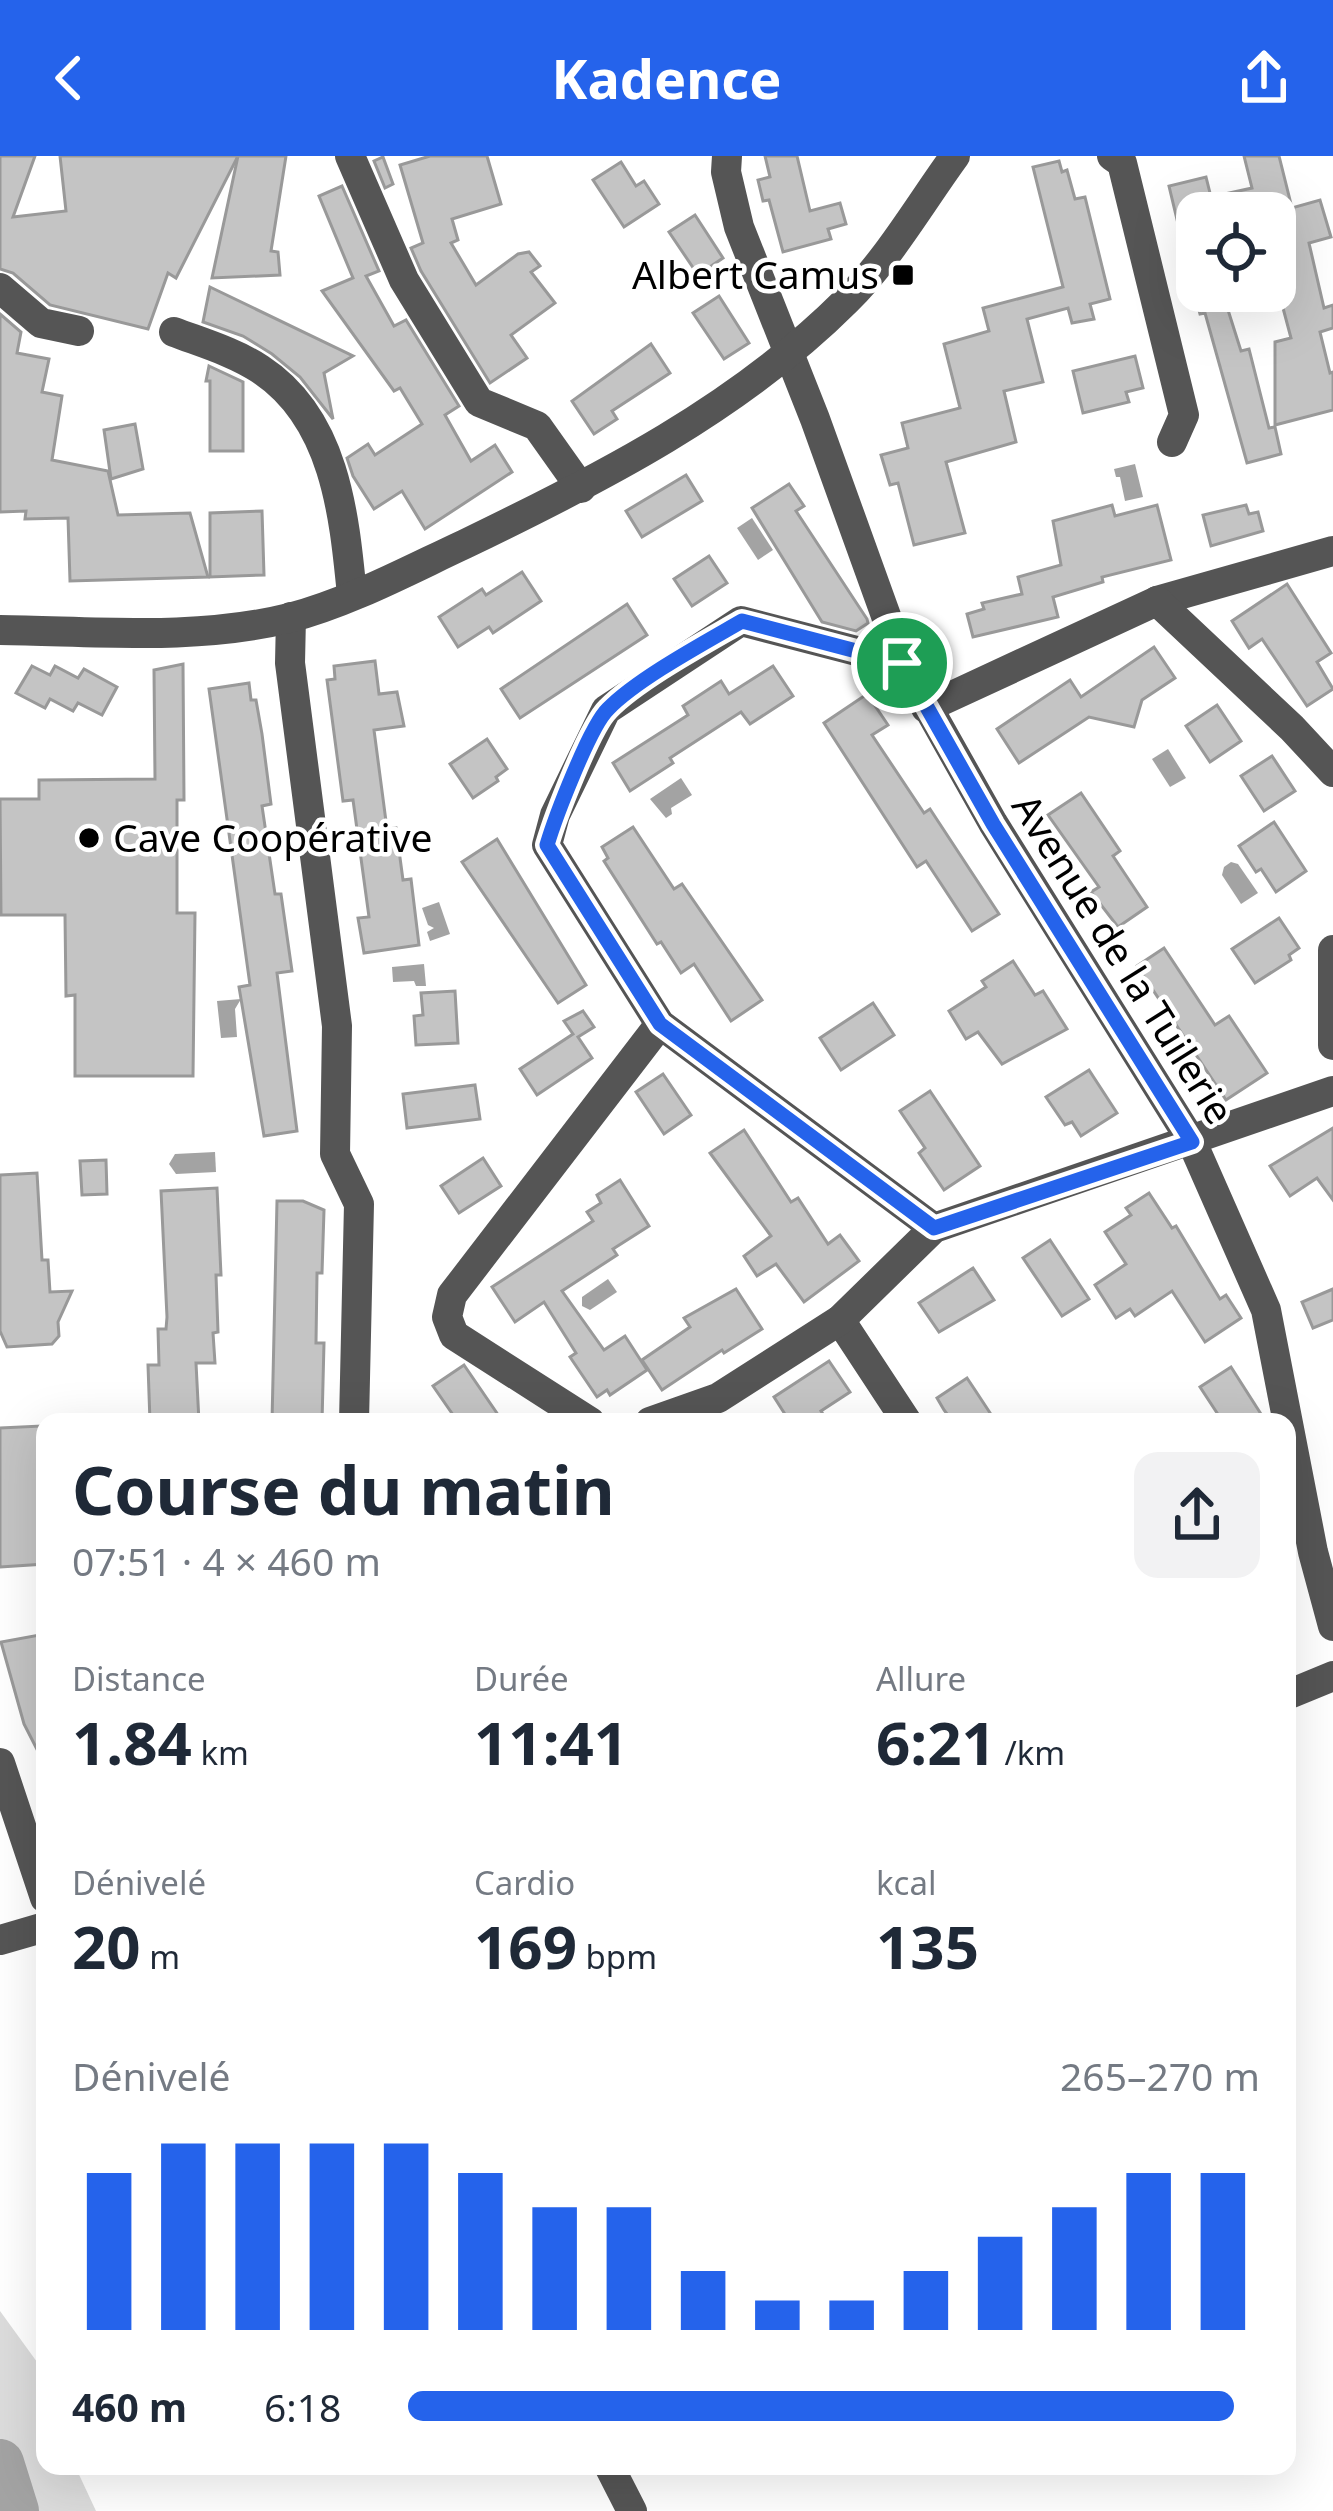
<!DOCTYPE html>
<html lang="fr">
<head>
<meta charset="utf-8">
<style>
  :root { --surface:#fff; --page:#f2f2f3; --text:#1f2937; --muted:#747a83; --accent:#2563eb }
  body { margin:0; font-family:"Noto Sans",sans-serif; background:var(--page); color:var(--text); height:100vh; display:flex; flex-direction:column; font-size:45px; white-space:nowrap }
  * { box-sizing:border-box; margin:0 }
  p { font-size:39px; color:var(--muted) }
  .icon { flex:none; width:66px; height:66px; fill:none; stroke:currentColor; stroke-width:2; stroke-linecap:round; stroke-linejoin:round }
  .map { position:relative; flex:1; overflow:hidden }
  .details { position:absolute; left:36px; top:1257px; width:1260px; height:1062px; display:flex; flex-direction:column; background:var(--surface); border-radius:24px; box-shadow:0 12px 48px #0002 }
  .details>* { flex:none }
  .fabs { position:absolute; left:1176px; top:36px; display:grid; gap:24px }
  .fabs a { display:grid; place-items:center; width:120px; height:120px; border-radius:24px; background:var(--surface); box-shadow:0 12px 48px #0002; font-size:60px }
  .pin { position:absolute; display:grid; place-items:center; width:102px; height:102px; color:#fff; margin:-51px; border:6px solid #fff; border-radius:50%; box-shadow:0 3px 12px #0007 }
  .round { display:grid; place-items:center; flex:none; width:126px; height:126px; border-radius:24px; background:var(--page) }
  .headline { display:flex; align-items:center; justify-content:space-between; height:204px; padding:0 36px }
  h1 { font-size:66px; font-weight:700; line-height:90px }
  .figures { display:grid; grid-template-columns:repeat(3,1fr); gap:18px; height:204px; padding:12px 36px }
  .figures div { display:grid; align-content:center }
  .figures b { font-size:60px; font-weight:700 }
  .figures small { font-size:33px; font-weight:400 }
  .figures p { font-size:33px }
  .chart { height:336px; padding:24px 36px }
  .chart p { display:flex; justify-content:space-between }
  .chart svg { width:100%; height:216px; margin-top:12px; stroke:var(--accent); stroke-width:6 }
  ul { padding:0 36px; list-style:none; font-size:39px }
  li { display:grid; grid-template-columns:192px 144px 1fr; align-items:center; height:90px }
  li i { height:30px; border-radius:15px; background:var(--accent) }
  header { display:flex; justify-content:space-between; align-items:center; height:156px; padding:0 36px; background:var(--accent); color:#fff; font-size:54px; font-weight:700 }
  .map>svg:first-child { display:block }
  .green { fill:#dcdcdc }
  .water { fill:#a3a3a3 }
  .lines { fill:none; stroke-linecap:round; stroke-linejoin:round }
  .river { stroke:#a3a3a3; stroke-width:48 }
  .building { fill:#c4c4c4; stroke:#999; stroke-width:3 }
  .minor { stroke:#555; stroke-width:30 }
  .route-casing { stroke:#fff; stroke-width:24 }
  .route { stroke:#2563eb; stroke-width:15 }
  .poi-dot { fill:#000; stroke:#fff; stroke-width:4.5 }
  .labels { text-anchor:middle; stroke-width:9; stroke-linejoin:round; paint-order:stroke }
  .poi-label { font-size:39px; fill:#000; stroke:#fff; text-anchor:end }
  .street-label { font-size:39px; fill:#000; stroke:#fff }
</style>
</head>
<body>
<header><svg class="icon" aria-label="back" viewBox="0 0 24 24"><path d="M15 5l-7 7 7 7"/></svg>Kadence<svg class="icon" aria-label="share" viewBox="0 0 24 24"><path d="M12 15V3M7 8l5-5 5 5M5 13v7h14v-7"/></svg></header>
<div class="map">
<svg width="1333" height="2355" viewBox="0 0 1333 2355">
  <rect width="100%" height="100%" fill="#fff"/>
  <polygon class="green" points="0,2155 45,2217 45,2310 75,2310 96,2355 0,2355"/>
  <g class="water">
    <polygon points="1135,308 1143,341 1125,345 1120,321 1116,321 1114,313"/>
    <polygon points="752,362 773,394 758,404 737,372"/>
    <polygon points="1168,593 1186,622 1170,631 1152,603"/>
    <polygon points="681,622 692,639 671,652 672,658 666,662 650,643"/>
    <polygon points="1231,706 1238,708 1258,737 1241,748 1222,719 1224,711"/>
    <polygon points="439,746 450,778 430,785 427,776 434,772 428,769 422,752"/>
    <polygon points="424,808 426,830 416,830 414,825 393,826 392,811"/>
    <polygon points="241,843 235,853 237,881 221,882 217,845"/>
    <polygon points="215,996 216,1016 176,1018 169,1008 175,998"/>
    <polygon points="608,1123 617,1136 590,1154 582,1150 582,1141"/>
  </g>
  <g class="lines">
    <polyline class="river" points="0,2307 15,2355"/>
  </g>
  <g class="building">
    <polygon points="0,0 35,0 13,61 66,55 60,0 238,0 176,122 168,117 148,173 50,149 13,117 0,113"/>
    <polygon points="238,0 286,0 271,95 278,96 280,119 212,122"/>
    <polygon points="430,0 487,0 501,48 452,63 458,84 451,87 476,129 518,98 529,96 540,110 531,116 555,147 511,179 527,202 490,227 421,115 411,92 423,87 400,9"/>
    <polygon points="765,0 797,0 810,55 840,47 846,68 828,73 831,83 783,96 769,44 763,45 758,24 770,21"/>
    <polygon points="1244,0 1279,0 1292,52 1320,44 1331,81 1309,87 1324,152 1333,149 1333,172 1320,176 1330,217 1333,216 1333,254 1275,269 1275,186 1291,182 1275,122 1275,57 1197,57 1197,67 1179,72 1169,30 1206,21 1211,41 1252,32"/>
    <polygon points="383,1 393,28 385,32 374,5"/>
    <polygon points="1059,5 1062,16 1067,14 1075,43 1085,41 1110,143 1090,148 1094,163 1072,167 1068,152 1027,163 1043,226 1004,235 1016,286 946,306 965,377 914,389 898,327 890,329 881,299 908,292 902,267 960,252 944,188 989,175 983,152 1063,131 1033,11"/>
    <polygon points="621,6 636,30 644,25 659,48 624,71 593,24"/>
    <polygon points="342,30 379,115 366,120 394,170 406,164 459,250 445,259 471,305 495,289 512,316 425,373 402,335 374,353 353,320 347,302 368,288 375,299 422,268 400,232 394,235 322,135 353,122 319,40"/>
    <polygon points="695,59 723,102 698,119 669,76"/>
    <polygon points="210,131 353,200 324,217 333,263 300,221 272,198 243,180 203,166"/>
    <polygon points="1194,135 1222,135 1241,195 1249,193 1269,272 1275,271 1281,298 1247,307 1205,157 1200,158"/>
    <polygon points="719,140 749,187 724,203 693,157"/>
    <polygon points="0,158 21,176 17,197 49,203 42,236 62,240 52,304 108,315 118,359 190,357 208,421 70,425 68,362 25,363 26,355 0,356"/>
    <polygon points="651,188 670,217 612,255 617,263 594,278 572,245"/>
    <polygon points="1135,200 1143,232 1126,236 1129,246 1083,257 1073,215"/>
    <polygon points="209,210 243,226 243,295 210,295 210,225 206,225"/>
    <polygon points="135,268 143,313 111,323 104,274"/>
    <polygon points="686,319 702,345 642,381 626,355"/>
    <polygon points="789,328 804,350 796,355 867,463 868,467 856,475 822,466 752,352"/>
    <polygon points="1112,349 1115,360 1157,349 1171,404 1102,421 1103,426 1053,441 1058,461 973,481 967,458 984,453 982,447 1022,438 1018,421 1061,409 1053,365"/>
    <polygon points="1246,349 1249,358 1258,356 1263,375 1211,390 1203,359"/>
    <polygon points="262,355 264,419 210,421 210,357"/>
    <polygon points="709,400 727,427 692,450 674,423"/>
    <polygon points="522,416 541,445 493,477 489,471 458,491 439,461 482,433 486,439"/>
    <polygon points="1287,428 1331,497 1317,506 1333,533 1307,550 1262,483 1249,492 1232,465"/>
    <polygon points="627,448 647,479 520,562 501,533"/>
    <polygon points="1154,491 1175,522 1142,544 1134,571 1089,561 1019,607 997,573 1070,524 1081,541"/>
    <polygon points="375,505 379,538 397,536 404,570 374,574 387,673 396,672 403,724 411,723 419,789 364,797 358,762 369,761 353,644 343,645 327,524 335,523 334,510"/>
    <polygon points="183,508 184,644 177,644 177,757 195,757 193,920 75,920 75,839 66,840 65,759 1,759 0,643 39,643 39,624 155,623 154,514"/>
    <polygon points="32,510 50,519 55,510 78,522 84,513 117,531 102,559 78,547 73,555 50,543 45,552 16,537"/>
    <polygon points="773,510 793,540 750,568 741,556 670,602 673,607 630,635 613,607 688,559 683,550 721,525 729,538"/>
    <polygon points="249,527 251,544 256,544 262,578 271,648 262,650 275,738 281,738 292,815 277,817 297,975 264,980 239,831 250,829 209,533"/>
    <polygon points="867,538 888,569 872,579 924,657 930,653 999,758 972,775 926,705 917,711 824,567"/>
    <polygon points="1217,549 1241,585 1210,606 1186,570"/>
    <polygon points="487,583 507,613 496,621 498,625 473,642 450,608"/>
    <polygon points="1272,600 1295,635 1264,655 1241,620"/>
    <polygon points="1081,637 1120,695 1113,700 1147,751 1118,771 1091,736 1099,731 1048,659"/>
    <polygon points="1274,666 1306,715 1276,736 1261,713 1256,716 1239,690"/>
    <polygon points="633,671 674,733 682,728 762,844 731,865 694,808 681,817 661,786 657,788 604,705 608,702 602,691"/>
    <polygon points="497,683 586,829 558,847 462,706"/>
    <polygon points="1279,762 1299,792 1289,799 1291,804 1255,827 1232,793"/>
    <polygon points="1164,792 1215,869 1229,860 1267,917 1226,944 1137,810"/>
    <polygon points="1013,805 1035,839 1043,835 1067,873 1002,908 978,876 966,883 949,855 986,831 982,825"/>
    <polygon points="455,835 458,887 416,889 414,860 423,859 421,837"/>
    <polygon points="873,847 894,879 841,914 820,882"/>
    <polygon points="583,855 594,871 578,881 592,902 537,939 520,913 573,878 564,865"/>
    <polygon points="1089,914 1117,957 1081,980 1072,966 1065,969 1046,941"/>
    <polygon points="663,918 691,959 664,978 636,936"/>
    <polygon points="475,929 480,963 407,972 403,938"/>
    <polygon points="930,935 980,1010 944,1034 919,997 925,992 900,955"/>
    <polygon points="1333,972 1333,1044 1317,1022 1290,1040 1270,1010"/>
    <polygon points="744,974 791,1046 798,1042 828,1088 840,1079 859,1105 804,1146 776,1108 757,1120 744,1100 771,1080 710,997"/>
    <polygon points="483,1002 501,1030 459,1057 441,1030"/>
    <polygon points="106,1004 107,1038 82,1039 80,1005"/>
    <polygon points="37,1017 42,1104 48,1104 50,1136 72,1135 58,1166 59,1180 52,1188 7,1191 0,1175 0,1019"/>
    <polygon points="620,1024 649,1070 613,1093 617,1099 562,1135 604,1194 625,1180 647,1214 610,1239 607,1234 597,1241 570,1201 576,1197 544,1146 515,1166 492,1131 593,1065 587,1056 601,1047 597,1039"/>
    <polygon points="217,1032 221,1119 216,1119 218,1176 213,1177 215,1207 196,1207 199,1266 150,1266 148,1209 159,1209 158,1173 166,1173 167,1161 161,1035"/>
    <polygon points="1149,1037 1172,1072 1176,1070 1220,1143 1226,1139 1241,1162 1205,1186 1172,1135 1135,1160 1130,1153 1116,1162 1095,1129 1126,1108 1105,1076 1131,1059 1126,1052"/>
    <polygon points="277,1045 303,1045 324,1054 322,1117 317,1117 316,1187 324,1187 322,1266 272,1266"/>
    <polygon points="1050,1084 1089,1143 1062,1160 1023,1102"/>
    <polygon points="973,1112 994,1144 939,1176 919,1147"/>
    <polygon points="736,1133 762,1173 724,1197 722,1194 662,1234 642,1204 690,1171 684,1162"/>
    <polygon points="1333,1133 1333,1164 1313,1172 1302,1146"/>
    <polygon points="829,1205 850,1236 821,1255 828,1266 790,1266 774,1241"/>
    <polygon points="464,1209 503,1266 458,1266 433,1230"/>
    <polygon points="1231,1211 1261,1258 1249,1266 1223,1266 1200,1231"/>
    <polygon points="967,1222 975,1234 996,1266 953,1266 944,1254 937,1242"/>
    <polygon points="41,1270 42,1290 45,1290 45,1408 0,1411 0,1272"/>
    <polygon points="45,1478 45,1609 24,1568 1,1486"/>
  </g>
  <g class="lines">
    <g class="minor">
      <polyline points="350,0 404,124 479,246 537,270 581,332"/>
      <polyline points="727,0 726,16 739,71 815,263 903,507 993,667 1192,986 1266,1154 1313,1396 1333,1470"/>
      <polyline points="1112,0 1122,7 1184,259 1172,286"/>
      <polyline points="0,132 41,167 79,175"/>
      <path d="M174 176C203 187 234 196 260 213 335 262 344 357 352 439"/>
      <polyline points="1157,445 1333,395"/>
      <polyline points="291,461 290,507 337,870 335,998 359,1048 354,1266"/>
      <path d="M0 474C95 475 197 485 289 462 350 446 409 414 465 388 600 323 739 252 846 145 888 104 920 48 955 0"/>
      <polyline points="903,507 741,465 606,554 555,659 547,689 660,868 934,1072"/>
      <polyline points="926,552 1157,445 1292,572 1333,616"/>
      <polyline points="1333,794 1333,889"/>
      <polyline points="840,1164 907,1266"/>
      <polyline points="590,1266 454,1179 447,1161 452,1139 660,868"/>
      <polyline points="650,1266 718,1242 840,1164 934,1072 1333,935"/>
      <polyline points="1287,1539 1333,1520"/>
      <polyline points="0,1607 45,1742"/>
      <polyline points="0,1784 45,1771"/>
      <polyline points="609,2310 632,2355"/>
    </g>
  </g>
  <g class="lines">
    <g class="route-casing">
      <path id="route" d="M742 465 902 507 993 668 1192 986 934 1072 660 868 547 689C555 662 590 570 608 553 637 523 704 487 742 465Z"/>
    </g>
    <use href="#route" class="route"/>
  </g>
  <g class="poi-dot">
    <rect x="891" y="107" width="24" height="24" rx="6"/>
    <circle cx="89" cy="682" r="12"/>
  </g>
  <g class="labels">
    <g class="poi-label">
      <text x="879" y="133">Albert Camus</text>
      <text x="113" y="696" text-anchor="start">Cave Coopérative</text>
    </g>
    <g class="street-label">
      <text transform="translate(1123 803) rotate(58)" y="14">Avenue de la Tuilerie</text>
    </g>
  </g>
</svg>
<div class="fabs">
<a><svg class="icon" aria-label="locate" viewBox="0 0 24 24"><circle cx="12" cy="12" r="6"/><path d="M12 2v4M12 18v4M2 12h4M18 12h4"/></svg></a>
</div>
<div class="pin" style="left:902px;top:507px;background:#1e9e55"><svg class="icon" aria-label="arrive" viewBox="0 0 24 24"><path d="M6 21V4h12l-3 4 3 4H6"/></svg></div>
<section class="details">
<div class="headline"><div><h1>Course du matin</h1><p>07:51 · 4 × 460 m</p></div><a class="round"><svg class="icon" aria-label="share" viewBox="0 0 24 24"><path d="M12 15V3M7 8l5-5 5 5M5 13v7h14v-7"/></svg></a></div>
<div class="figures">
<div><p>Distance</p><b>1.84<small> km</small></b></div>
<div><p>Durée</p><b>11:41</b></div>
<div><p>Allure</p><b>6:21<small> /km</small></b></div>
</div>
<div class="figures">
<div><p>Dénivelé</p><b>20<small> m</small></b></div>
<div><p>Cardio</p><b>169<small> bpm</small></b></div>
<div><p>kcal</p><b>135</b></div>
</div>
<div class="chart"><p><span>Dénivelé</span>265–270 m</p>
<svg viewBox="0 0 160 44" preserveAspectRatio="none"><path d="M5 44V12M15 44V6M25 44V6M35 44V6M45 44V6M55 44V12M65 44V19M75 44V19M85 44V32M95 44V38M105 44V38M115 44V32M125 44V25M135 44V19M145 44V12M155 44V12"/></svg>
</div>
<ul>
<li><b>460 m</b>6:18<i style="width:97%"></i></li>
</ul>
</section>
</div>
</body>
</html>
